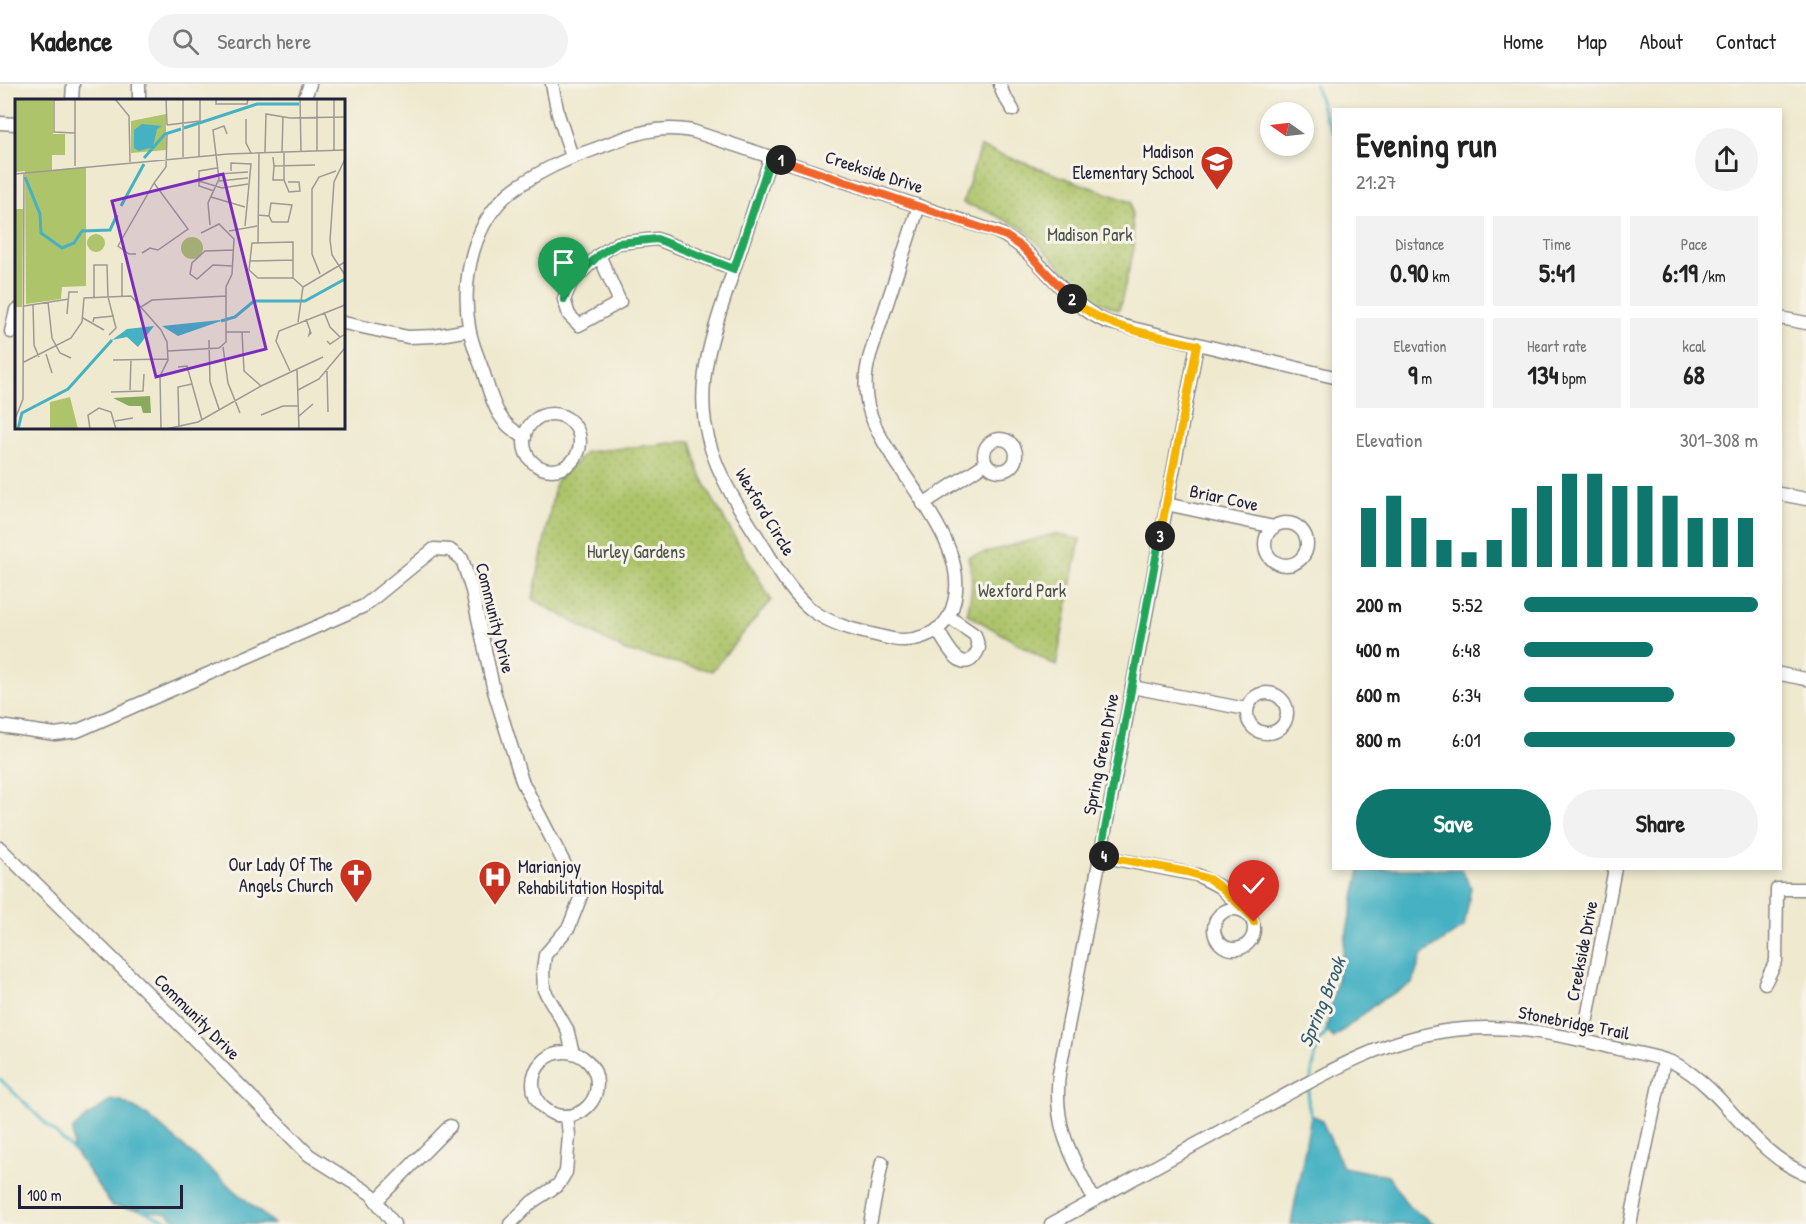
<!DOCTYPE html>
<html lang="en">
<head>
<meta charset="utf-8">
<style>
  :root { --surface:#fff; --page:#f2f2f2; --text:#222; --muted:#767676; --line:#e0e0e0; --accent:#0f766e }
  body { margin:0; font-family:"Patrick Hand",sans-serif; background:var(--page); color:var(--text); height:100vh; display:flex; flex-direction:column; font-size:22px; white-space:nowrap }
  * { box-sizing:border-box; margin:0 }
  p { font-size:20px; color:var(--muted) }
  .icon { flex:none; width:33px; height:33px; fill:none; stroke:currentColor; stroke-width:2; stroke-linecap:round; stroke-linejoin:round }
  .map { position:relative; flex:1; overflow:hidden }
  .drawer { position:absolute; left:1332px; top:24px; width:450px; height:762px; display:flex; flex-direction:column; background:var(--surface); border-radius:0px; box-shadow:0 3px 9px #0003 }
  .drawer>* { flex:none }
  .needle { width:39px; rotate:284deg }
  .tools { position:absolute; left:1260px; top:18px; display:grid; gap:12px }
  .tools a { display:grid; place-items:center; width:54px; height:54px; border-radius:50%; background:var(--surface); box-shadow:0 3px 9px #0003; font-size:30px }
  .scale { position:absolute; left:18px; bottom:15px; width:165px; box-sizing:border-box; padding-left:6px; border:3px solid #22223b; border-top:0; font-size:16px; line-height:21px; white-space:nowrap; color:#22223b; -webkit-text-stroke:4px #f7f3e8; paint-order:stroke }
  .pin { position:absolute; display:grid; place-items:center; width:51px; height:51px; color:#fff; margin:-62px -26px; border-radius:50% 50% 50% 0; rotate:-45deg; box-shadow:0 0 6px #0007 }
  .pin .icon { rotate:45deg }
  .km { position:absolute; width:30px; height:30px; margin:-15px; border-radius:50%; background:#222; color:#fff; font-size:16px; line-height:30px; text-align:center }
  .round { display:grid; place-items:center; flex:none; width:63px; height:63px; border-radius:32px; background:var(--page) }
  .summary { display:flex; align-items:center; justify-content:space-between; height:102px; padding:0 24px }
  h1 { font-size:33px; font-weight:700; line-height:45px }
  .figures { display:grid; grid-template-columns:repeat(3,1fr); gap:9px; height:102px; padding:6px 24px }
  .figures div { display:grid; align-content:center; border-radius:0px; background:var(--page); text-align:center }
  .figures b { font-size:26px; font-weight:700 }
  .figures small { font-size:16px; font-weight:400 }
  .figures p { font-size:16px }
  .chart { height:168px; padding:12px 24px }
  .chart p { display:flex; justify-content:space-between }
  .chart svg { width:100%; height:108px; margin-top:6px; stroke:var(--accent); stroke-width:6 }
  .button { display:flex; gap:12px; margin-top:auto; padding:12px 24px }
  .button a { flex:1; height:69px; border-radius:36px; background:var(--accent); color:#fff; font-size:24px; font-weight:700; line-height:69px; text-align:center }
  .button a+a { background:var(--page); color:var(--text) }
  ul { padding:0 24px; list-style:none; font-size:20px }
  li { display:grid; grid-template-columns:96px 72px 1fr; align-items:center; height:45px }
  li i { height:15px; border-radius:8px; background:var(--accent) }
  header { display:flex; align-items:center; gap:36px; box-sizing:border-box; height:84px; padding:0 30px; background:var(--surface); border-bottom:2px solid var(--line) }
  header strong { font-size:28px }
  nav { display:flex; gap:33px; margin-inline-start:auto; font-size:21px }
  .search { width:420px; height:54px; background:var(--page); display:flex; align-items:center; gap:15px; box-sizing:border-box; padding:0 21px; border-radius:33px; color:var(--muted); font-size:22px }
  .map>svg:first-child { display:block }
  .park { fill:url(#park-dots); stroke:#687352; stroke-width:1.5 }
  .water { fill:#45b1c3; stroke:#346a7f; stroke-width:1.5 }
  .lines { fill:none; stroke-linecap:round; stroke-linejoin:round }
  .stream { stroke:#45b1c3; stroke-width:3 }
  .minor-casing { stroke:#888685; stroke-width:15 }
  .minor { stroke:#fff; stroke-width:12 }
  .split-1-casing { stroke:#fff; stroke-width:12 }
  .split-2-casing { stroke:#fff; stroke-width:12 }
  .split-3-casing { stroke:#fff; stroke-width:12 }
  .split-4-casing { stroke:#fff; stroke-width:12 }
  .split-5-casing { stroke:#fff; stroke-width:12 }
  .split-1 { stroke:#22a559; stroke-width:8 }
  .split-2 { stroke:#f0652b; stroke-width:8 }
  .split-3 { stroke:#f5b400; stroke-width:8 }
  .split-4 { stroke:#22a559; stroke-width:8 }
  .split-5 { stroke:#f5b400; stroke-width:8 }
  .labels { text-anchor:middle; stroke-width:6; stroke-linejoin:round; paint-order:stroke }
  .poi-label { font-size:18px; fill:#22223b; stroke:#f7f3e8; text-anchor:end }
  .street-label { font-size:18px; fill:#22223b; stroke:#f7f3e8 }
  .park-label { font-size:18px; fill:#4c5349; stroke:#f7f3e8 }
  .water-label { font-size:20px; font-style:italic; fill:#305b71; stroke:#f7f3e8 }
  .inset-river { fill:none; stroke:#45b1c3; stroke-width:3 }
  .inset-road { fill:none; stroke:#9d9994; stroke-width:1.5 }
  .view { fill:#7b2cbf; fill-opacity:0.15; stroke:#7b2cbf; stroke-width:3 }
  .inset-edge { fill:none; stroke:#22223b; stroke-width:3 }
</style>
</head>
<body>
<header>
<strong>Kadence</strong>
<div class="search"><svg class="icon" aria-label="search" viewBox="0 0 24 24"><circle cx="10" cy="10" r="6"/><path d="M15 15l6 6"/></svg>Search here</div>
<nav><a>Home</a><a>Map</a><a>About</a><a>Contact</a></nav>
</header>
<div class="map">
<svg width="1806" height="1140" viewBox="0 0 1806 1140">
  <defs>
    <pattern id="park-dots" width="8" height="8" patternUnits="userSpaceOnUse" patternTransform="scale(1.5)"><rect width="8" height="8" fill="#adc46a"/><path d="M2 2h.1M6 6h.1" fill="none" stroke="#95a85d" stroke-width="1.8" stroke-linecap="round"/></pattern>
  </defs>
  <rect width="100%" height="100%" fill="#f7f3e8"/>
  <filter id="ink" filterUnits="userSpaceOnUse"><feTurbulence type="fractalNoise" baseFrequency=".0167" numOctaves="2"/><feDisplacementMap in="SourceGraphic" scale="12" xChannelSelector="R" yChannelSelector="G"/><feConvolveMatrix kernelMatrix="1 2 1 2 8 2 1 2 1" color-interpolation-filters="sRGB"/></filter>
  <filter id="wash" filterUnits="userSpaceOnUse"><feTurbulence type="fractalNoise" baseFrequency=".008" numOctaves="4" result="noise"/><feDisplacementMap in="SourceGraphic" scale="24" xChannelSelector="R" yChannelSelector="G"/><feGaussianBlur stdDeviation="1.35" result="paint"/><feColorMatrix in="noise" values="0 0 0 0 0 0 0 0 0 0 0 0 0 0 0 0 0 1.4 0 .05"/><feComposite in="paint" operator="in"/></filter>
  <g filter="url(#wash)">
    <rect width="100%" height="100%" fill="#efe9cf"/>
    <g class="park">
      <polygon points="980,63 1131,118 1134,165 1119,226 1092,215 1023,144 984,126 963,119"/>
      <polygon points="691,357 698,385 712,414 771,516 712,587 625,567 533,515 556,397 586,368"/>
      <path d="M1054 450 1080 455 1056 582 967 530C972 510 974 493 968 473Z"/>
    </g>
    <g class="water">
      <polygon points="1360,785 1461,785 1471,803 1464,843 1422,871 1412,900 1379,917 1334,954 1326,947"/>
      <polygon points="111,1016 120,1016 148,1032 274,1140 180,1140 167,1129 112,1122 73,1065 73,1045 84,1035"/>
      <polygon points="1311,1031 1321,1035 1343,1083 1388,1092 1409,1123 1435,1140 1291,1140"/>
    </g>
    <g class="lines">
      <g class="stream">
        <polyline points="1315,0 1325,33 1334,49"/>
        <polyline points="1311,994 1318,957 1324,952 1327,945"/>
        <polyline points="0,995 74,1067"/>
        <polyline points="1309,1003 1308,1019 1312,1035"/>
        <polyline points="142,1126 175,1140"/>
      </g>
    </g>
  </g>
  <g filter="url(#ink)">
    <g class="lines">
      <g class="minor-casing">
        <g id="minor">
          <polyline points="139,0 139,16"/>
          <polyline points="552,0 558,30 572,73"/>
          <polyline points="1000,0 1003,10 1013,26"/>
          <polyline points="72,16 73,0"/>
          <polyline points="304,16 310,0"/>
          <polyline points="0,39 16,40"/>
          <path d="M771 73C758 111 746 150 733 188 717 238 697 286 705 339 712 385 738 422 762 460 777 484 791 510 813 527 837 544 865 548 892 555 912 559 939 551 949 532 984 461 884 387 868 322 864 305 865 288 870 271L919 122"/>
          <polygon points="599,171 620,218 579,241 569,231 564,215 571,199"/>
          <polyline points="599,171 618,159 657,155 734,185"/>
          <polyline points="1780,234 1806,239"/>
          <polyline points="344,239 408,253 434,252 469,246"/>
          <polyline points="11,248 16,226"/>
          <circle cx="552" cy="358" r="28"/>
          <path d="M525 353C496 340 492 315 483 287 478 273 471 258 469 243 461 194 473 134 517 103 540 87 568 74 595 65 629 52 654 40 692 47L997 148C1042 169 1062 219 1107 238L1334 293"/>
          <circle cx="1000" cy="371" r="16"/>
          <polyline points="1780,410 1806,415"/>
          <polyline points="923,420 986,379"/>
          <polyline points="1166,420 1274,443"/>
          <circle cx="1286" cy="460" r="21"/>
          <path d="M937 545C946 560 964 598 979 564L975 551 949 533"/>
          <polyline points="1780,590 1806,595"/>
          <polyline points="1132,603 1246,625"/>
          <circle cx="1267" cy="629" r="20"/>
          <polyline points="0,642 55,650 77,647 364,522 434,465 450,466 462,475 472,507 494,607 522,697 581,812 569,843 545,871 543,886 544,906 567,945 573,969"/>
          <polyline points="0,764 169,930 309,1071 371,1110 394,1140"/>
          <polyline points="1100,772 1197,791 1220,803 1243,826"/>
          <circle cx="1234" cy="845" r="20"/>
          <polyline points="1765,899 1776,877 1777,805 1806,805"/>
          <polyline points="1583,956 1615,784"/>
          <circle cx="565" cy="1000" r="32"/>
          <path d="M1094 1116C1071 1071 1053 1043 1059 990L1197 261"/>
          <polyline points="376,1117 450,1042"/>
          <polyline points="510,1140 532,1118 558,1101 566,1088 569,1051 567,1032"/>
          <polyline points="870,1140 882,1078"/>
          <path d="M1051 1140C1116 1104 1181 1069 1246 1033 1312 997 1377 955 1453 946 1505 940 1555 949 1605 962 1624 967 1661 972 1676 980 1728 1008 1750 1068 1806 1090"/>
          <polyline points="1630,1140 1664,977"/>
        </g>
      </g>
      <use href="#minor" class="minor"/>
    </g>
  </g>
  <g class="lines" filter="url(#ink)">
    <g class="split-1-casing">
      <polyline id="split-1" points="564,215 571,199 599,171 618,159 657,155 734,185 771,73 781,76"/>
    </g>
    <g class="split-2-casing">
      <polyline id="split-2" points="781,76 1006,152 1022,163 1072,215"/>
    </g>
    <g class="split-3-casing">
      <path id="split-3" d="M1072 215C1105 246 1154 250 1197 261L1160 452"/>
    </g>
    <g class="split-4-casing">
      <polyline id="split-4" points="1104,772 1100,772 1160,452"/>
    </g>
    <g class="split-5-casing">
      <polyline id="split-5" points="1104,772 1187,788 1209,795 1220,803 1250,831 1254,838"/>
    </g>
    <use href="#split-1" class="split-1"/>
    <use href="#split-2" class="split-2"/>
    <use href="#split-3" class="split-3"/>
    <use href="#split-4" class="split-4"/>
    <use href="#split-5" class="split-5"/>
  </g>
  <defs>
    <g id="school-pin" transform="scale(1.725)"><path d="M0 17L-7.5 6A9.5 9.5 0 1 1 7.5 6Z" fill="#c8321e" stroke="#f7f3e8"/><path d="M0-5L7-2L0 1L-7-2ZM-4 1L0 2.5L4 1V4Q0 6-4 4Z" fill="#fff"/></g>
    <g id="church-pin" transform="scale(1.725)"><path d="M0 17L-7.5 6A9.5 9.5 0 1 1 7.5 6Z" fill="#c8321e" stroke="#f7f3e8"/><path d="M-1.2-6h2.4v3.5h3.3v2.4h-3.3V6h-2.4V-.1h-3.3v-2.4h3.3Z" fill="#fff"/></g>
    <g id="hospital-pin" transform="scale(1.725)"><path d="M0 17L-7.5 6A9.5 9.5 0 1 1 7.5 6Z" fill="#c8321e" stroke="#f7f3e8"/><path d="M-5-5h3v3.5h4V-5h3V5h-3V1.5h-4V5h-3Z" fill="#fff"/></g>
  </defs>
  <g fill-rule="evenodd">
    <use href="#school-pin" x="1217" y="78"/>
    <use href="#church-pin" x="356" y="791"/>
    <use href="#hospital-pin" x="495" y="793"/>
  </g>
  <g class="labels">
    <g class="poi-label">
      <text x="1194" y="74">Madison<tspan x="1194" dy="21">Elementary School</tspan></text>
      <text x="333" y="787">Our Lady Of The<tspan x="333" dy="21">Angels Church</tspan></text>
      <text x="518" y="789" text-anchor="start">Marianjoy<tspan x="518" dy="21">Rehabilitation Hospital</tspan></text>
    </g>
    <g class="street-label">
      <text transform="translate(874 88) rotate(18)" y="6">Creekside Drive</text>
      <text transform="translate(1224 414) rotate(12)" y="6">Briar Cove</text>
      <text transform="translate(765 428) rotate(59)" y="6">Wexford Circle</text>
      <text transform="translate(495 534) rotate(76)" y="6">Community Drive</text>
      <text transform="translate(1101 670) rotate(-79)" y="6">Spring Green Drive</text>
      <text transform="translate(1582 867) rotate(-79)" y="6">Creekside Drive</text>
      <text transform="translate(197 933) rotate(45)" y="6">Community Drive</text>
      <text transform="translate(1574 939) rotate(11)" y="6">Stonebridge Trail</text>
    </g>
    <g class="park-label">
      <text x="1090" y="157">Madison Park</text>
      <text x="636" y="474">Hurley Gardens</text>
      <text x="1022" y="513">Wexford Park</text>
    </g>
    <g class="water-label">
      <text transform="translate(1322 918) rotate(-68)" y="7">Spring Brook</text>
    </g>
  </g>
  <g transform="translate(15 15)">
    <rect width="330" height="330" fill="#efe9cf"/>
    <path d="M0 110H8L7 208H0ZM72 144a9 9 0 1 1 18 0a9 9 0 1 1-18 0Z" fill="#adc46a"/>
    <path d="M135 297 136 314H128L126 307H114L98 299Z" fill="#8aaa5e"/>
    <path d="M0 0H38V35H50V56H37V71L71 68V187L47 188 46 200 11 205 10 72 0 73ZM151 15V51L116 54V22ZM166 149a11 11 0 1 1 22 0a11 11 0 1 1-22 0ZM55 298 63 330H35V303Z" fill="#adc46a"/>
    <path d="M127 25 147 27 142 30 138 48 124 52 119 49V31ZM206 222 163 237 147 227 205 221ZM139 227 123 248 112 238 97 241 112 230Z" fill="#45b1c3"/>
    <path class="inset-river" d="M169 29 242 5H284M129 59 150 35 166 30M10 78 25 115 26 134 47 149 59 144 67 132 95 131 102 116M106 107 129 65M206 222 220 218 239 202H290L330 180M3 330 7 314 53 290 97 241"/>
    <path class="inset-road" d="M59 0 39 1V33L60 34M100 0 114 17 115 63M151 0 152 26M168 0V58M201 0V5H232L233 0M285 0 286 53M302 0V52M319 0V52M231 20V44L236 54M152 26 185 22V0M250 53 251 15 275 19 330 18M267 53 268 17M184 57V26M258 58 259 67 300 66M330 60 319 83 315 141 317 156 330 176M60 67V0M259 67 258 81H269V53M216 72V64L236 65 230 127M0 75 213 55 330 51M204 75 233 73M269 81 274 93 285 92 284 83H273M184 82 207 89 233 85M204 82 233 79M139 84 151 68 152 36M199 92 184 87V72L202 69M196 98 230 108M243 116 254 117 257 123H273L277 106 256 104 254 117M195 126 193 104 204 80 198 31 209 27 212 35M214 132 242 127M243 144 244 54M121 155H114L103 147 139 84 173 130 143 151 135 149 127 154M235 162 278 161M107 164V197M218 167 198 166 182 180 175 175 177 164 190 152 219 151M234 171 237 144 278 143V179L288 188M234 171 243 179H278M305 175 297 155V90L304 78 321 72M79 198V166H92L93 198 101 229 94 236M33 203 37 239 45 254 56 259M18 205 19 246 24 258M9 207 54 200M126 208 137 201 211 197M309 213 315 228 325 238M52 215 54 193H63M68 219 89 231M291 220 296 234 294 236 295 232M78 223 79 219 99 217M283 223 288 188 330 163M211 233H235M227 233 229 272 246 287M194 241 195 283 204 310M312 242 315 245 330 235M208 248 213 284 225 314M153 252 204 249 211 243V188L217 175 219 140 204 125 186 134M31 255 37 274M98 261 153 260M9 263 56 239 67 223 69 199 116 197 146 231 152 243 153 261 145 277 146 330M163 268 172 267 187 321M282 270 284 330M275 272 261 242 264 232 330 206M312 272 313 313M115 291 116 261M283 291 304 280 330 249M96 293 128 292 129 275M246 316 268 307H283M284 317 298 305M0 320 8 300 9 74M100 322 118 319M164 327 163 288 177 285M75 330 73 316 84 309 96 313 101 330M151 330 183 323 246 287 308 258"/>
    <path class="view" d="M208 75 251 250 141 278 97 102Z"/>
    <rect width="330" height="330" class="inset-edge"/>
  </g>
</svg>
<div class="tools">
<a><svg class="needle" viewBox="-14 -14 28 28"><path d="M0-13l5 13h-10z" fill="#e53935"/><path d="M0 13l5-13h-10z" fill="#767676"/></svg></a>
</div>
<div class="scale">100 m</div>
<div class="pin" style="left:564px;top:215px;background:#1e9e55"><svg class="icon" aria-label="arrive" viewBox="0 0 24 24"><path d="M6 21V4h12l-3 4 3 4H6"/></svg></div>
<div class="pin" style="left:1254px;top:838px;background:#d93025"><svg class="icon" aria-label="check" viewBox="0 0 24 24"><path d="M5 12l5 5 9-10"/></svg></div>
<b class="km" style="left:781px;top:76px">1</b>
<b class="km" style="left:1072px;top:215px">2</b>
<b class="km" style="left:1160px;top:452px">3</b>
<b class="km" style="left:1104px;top:772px">4</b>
<section class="drawer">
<div class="summary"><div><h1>Evening run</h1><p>21:27</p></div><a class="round"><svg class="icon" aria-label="share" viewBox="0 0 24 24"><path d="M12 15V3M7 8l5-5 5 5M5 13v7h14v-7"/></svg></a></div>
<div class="figures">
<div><p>Distance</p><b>0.90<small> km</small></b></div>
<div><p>Time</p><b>5:41</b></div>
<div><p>Pace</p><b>6:19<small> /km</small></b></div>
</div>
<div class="figures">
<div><p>Elevation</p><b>9<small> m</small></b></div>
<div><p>Heart rate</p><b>134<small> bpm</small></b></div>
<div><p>kcal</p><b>68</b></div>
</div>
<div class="chart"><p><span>Elevation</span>301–308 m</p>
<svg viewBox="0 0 160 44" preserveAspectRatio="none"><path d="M5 44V20M15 44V15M25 44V24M35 44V33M45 44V38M55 44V33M65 44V20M75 44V11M85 44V6M95 44V6M105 44V11M115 44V11M125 44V15M135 44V24M145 44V24M155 44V24"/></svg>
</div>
<ul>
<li><b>200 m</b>5:52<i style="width:100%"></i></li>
<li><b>400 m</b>6:48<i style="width:55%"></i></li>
<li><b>600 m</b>6:34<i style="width:64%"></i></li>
<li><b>800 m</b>6:01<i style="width:90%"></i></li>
</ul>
<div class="button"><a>Save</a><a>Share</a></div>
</section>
</div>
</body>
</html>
